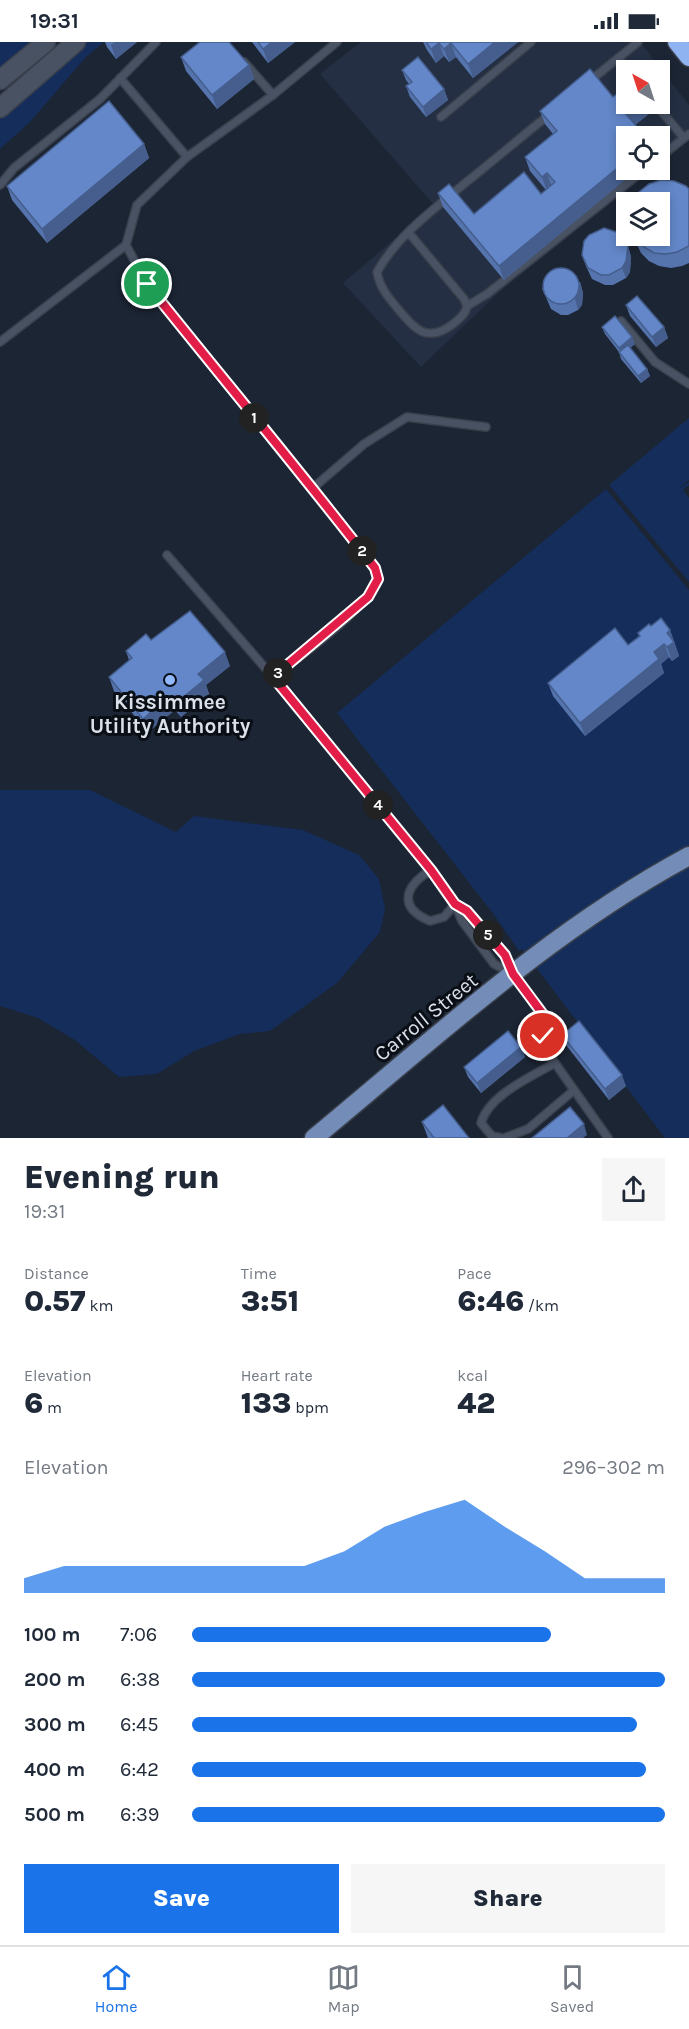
<!DOCTYPE html>
<html lang="en">
<head>
<meta charset="utf-8">
<style>
  :root { --surface:#fff; --page:#f6f6f7; --text:#1f2937; --muted:#747a83; --line:#e0e1e3; --accent:#1a73e8 }
  body { margin:0; font-family:Karla,sans-serif; background:var(--page); color:var(--text); height:100vh; display:flex; flex-direction:column; font-size:22px; white-space:nowrap }
  * { box-sizing:border-box; margin:0 }
  p { font-size:20px; color:var(--muted) }
  .icon { flex:none; width:33px; height:33px; fill:none; stroke:currentColor; stroke-width:2; stroke-linecap:round; stroke-linejoin:round }
  .map { position:relative; height:1096px; overflow:hidden }
  .side { display:flex; flex-direction:column; background:var(--surface); flex:1 }
  .side>* { flex:none }
  .needle { width:39px; rotate:321deg }
  .tools { position:absolute; left:616px; top:18px; display:grid; gap:12px }
  .tools a { display:grid; place-items:center; width:54px; height:54px; border-radius:0px; background:var(--surface); box-shadow:0 3px 9px #0003; font-size:30px }
  .pin { position:absolute; display:grid; place-items:center; width:51px; height:51px; color:#fff; margin:-26px; border:3px solid #fff; border-radius:50%; box-shadow:0 2px 6px #0007 }
  .km { position:absolute; width:30px; height:30px; margin:-15px; border-radius:50%; background:#222; color:#fff; font-size:16px; line-height:30px; text-align:center }
  .round { display:grid; place-items:center; flex:none; width:63px; height:63px; border-radius:0px; background:var(--page) }
  .headline { display:flex; align-items:center; justify-content:space-between; height:102px; padding:0 24px }
  h1 { font-size:33px; font-weight:800; line-height:45px }
  .stats { display:grid; grid-template-columns:repeat(3,1fr); gap:9px; height:102px; padding:6px 24px }
  .stats div { display:grid; align-content:center }
  .stats b { font-size:30px; font-weight:800 }
  .stats small { font-size:16px; font-weight:400 }
  .stats p { font-size:16px }
  .chart { height:168px; padding:12px 24px }
  .chart p { display:flex; justify-content:space-between }
  .chart svg { width:100%; height:108px; margin-top:6px; fill:var(--accent); opacity:.7 }
  .cta { display:flex; gap:12px; margin-top:auto; padding:12px 24px }
  .cta a { flex:1; height:69px; border-radius:0px; background:var(--accent); color:#fff; font-size:24px; font-weight:800; line-height:69px; text-align:center }
  .cta a+a { background:var(--page); color:var(--text) }
  ul { padding:0 24px; list-style:none; font-size:20px }
  li { display:grid; grid-template-columns:96px 72px 1fr; align-items:center; height:45px }
  li i { height:15px; border-radius:8px; background:var(--accent) }
  .status { display:flex; justify-content:space-between; align-items:center; height:42px; padding:0 30px; background:var(--surface); direction:ltr }
  .status svg { height:16px; fill:currentColor }
  .tabs { display:flex; justify-content:space-around; align-items:center; height:84px; border-top:2px solid var(--line); background:var(--surface); font-size:16px; color:var(--muted) }
  .tabs a { display:grid; justify-items:center; gap:3px }
  .tabs .active { color:var(--accent) }
  .map>svg:first-child { display:block }
  .built { fill:#242f43; fill-rule:evenodd }
  .green { fill:#152d5a }
  .lines { fill:none; stroke-linecap:round; stroke-linejoin:round }
  .lane-casing { stroke:#3a414d; stroke-width:10 }
  .secondary-casing { stroke:#3a414d; stroke-width:21 }
  .primary-casing { stroke:#3a414d; stroke-width:21 }
  .highway-casing { stroke:#3a414d; stroke-width:21 }
  .lane { stroke:#485263; stroke-width:7 }
  .secondary { stroke:#485263; stroke-width:18 }
  .primary { stroke:#738cb8; stroke-width:18 }
  .highway { stroke:#8fb2f1; stroke-width:18 }
  .wall { fill:#5574ad }
  .shaded-wall { fill:#455e8d }
  .building { fill:#6387c9; stroke:#455e8d; stroke-width:1.5 }
  .route-casing { stroke:#fff; stroke-width:12 }
  .route { stroke:#e11d48; stroke-width:8 }
  .poi-dot { fill:#91b8fd; stroke:#0a0e15; stroke-width:2 }
  .labels { text-anchor:middle; stroke-width:6; stroke-linejoin:round; paint-order:stroke }
  .poi-label { font-size:21px; font-weight:bold; fill:#dbe1eb; stroke:#0a0e15 }
  .street-label { font-size:21px; fill:#dbe1eb; stroke:#0a0e15 }
</style>
</head>
<body>
<div class="status"><b>19:31</b><svg viewBox="0 0 49 12"><path d="M0 12V9h3v3zM5 12V6h3v6zM10 12V3h3v9zM15 12V0h3v12zM26 1h20v11H26zM47 4h2v5h-2z"/></svg></div>
<div class="map">
<svg width="689" height="1096" viewBox="0 0 689 1096">
  <rect width="100%" height="100%" fill="#1c2534"/>
  <path class="built" d="M361 0H640L689 63V98L660 121V94H627V128H652L499 250 421 325 343 241 434 163 320 32ZM627 28H660V62H627Z"/>
  <g class="green">
    <polygon points="0,0 35,0 0,29"/>
    <polygon points="87,0 104,0 85,16 29,81 0,107 0,75"/>
    <polygon points="689,376 689,438 679,446 689,440 689,443 683,448 689,456 689,540 609,443"/>
    <polygon points="606,447 689,548 689,806 527,913 522,907 519,909 495,874 337,671"/>
    <polygon points="0,748 90,748 176,790 194,774 303,788 359,813 379,837 385,867 380,890 337,941 270,989 240,992 194,1009 157,1032 119,1035 75,998 38,976 0,964"/>
    <polygon points="689,821 689,1096 665,1096 535,924 588,883"/>
  </g>
  <g class="lines">
    <g class="lane-casing">
      <g id="lane">
        <polyline points="618,16 628,28"/>
        <polyline points="244,20 273,53"/>
        <polyline points="120,36 187,115"/>
        <polyline points="591,38 638,0"/>
        <polyline points="655,62 684,96"/>
        <polyline points="441,75 531,0"/>
        <polyline points="660,115 689,92"/>
        <polyline points="0,143 14,126 100,57 156,0"/>
        <path d="M409 191 464 257 467 264C466 272 459 277 453 282 427 302 415 287 398 267 388 255 380 246 377 230 397 194 433 168 464 142 493 119 521 95 550 72"/>
        <polyline points="467,264 487,252 644,128"/>
        <polyline points="621,279 655,320 689,342"/>
        <polyline points="0,300 126,203"/>
        <polyline points="313,446 364,402 407,375 486,385"/>
        <polyline points="167,513 273,635 431,828 455,862 462,879 494,922 511,931"/>
        <path d="M273 635C302 612 364 570 378 537L375 526 313 446 284 413 147 242 126 203 137 163 187 115 273 53 337 0"/>
        <path d="M431 828C405 844 397 865 430 879L444 875 455 862"/>
        <path d="M455 862 467 869 505 913 513 932 544 972 548 979C544 999 539 1005 555 1021L608 1096"/>
        <path d="M502 1096 492 1094 481 1081C489 1053 531 1035 555 1021"/>
        <polyline points="504,1096 528,1087 573,1049"/>
      </g>
    </g>
    <g class="secondary-casing">
      <g id="secondary">
        <polyline points="0,38 46,0"/>
        <polyline points="0,66 76,0"/>
      </g>
    </g>
    <g class="primary-casing">
      <path id="primary" d="M314 1096C434 997 551 888 689 814"/>
    </g>
    <g class="highway-casing">
      <polyline id="highway" points="677,0 689,15"/>
    </g>
    <use href="#lane" class="lane"/>
    <use href="#secondary" class="secondary"/>
    <use href="#primary" class="primary"/>
    <use href="#highway" class="highway"/>
  </g>
  <g class="wall">
    <polygon points="105,0 137,0 116,17 107,5"/>
    <polygon points="252,0 295,0 268,21"/>
    <polygon points="423,0 518,0 473,36 456,15 449,20 444,14 436,21 427,8"/>
    <polygon points="181,15 249,23 254,37 217,67 186,29"/>
    <polygon points="402,28 444,47 448,58 426,75 410,55 406,44 409,42 406,38"/>
    <polygon points="613,55 650,71 635,83 627,128 637,128 504,238 443,165 438,151 474,172 541,152 546,148 530,129 525,115 553,92 545,82 540,69"/>
    <polygon points="144,102 149,116 47,201 12,158 7,144"/>
    <polygon points="689,147 689,221 682,224 671,226 659,224 649,219 641,211 633,194 660,194"/>
    <polygon points="628,204 631,215 630,230 626,236 613,243 605,243 592,237 586,224 582,213"/>
    <polygon points="580,240 583,251 582,263 578,268 568,273 561,273 551,267 542,246"/>
    <polygon points="626,263 664,285 668,296 656,305 630,274"/>
    <polygon points="602,285 635,302 630,306 647,327 650,334 641,341 621,317 619,310 605,292"/>
    <polygon points="651,584 670,588 679,614 672,619 669,615 661,622 664,631 585,694 553,654 548,641 628,603 639,594 638,591"/>
    <polygon points="151,598 230,624 206,643 209,652 181,675 175,668 148,690 114,649 109,635 129,618 126,609"/>
    <polygon points="562,993 626,1044 609,1058 566,1003"/>
    <polygon points="521,1005 525,1015 481,1051 468,1035 464,1025"/>
    <polygon points="422,1080 469,1096 428,1096"/>
  </g>
  <g class="shaded-wall">
    <polygon points="115,0 137,0 116,17 111,3"/>
    <polygon points="272,0 295,0 268,21 263,7"/>
    <polygon points="495,0 518,0 473,36 468,22"/>
    <polygon points="439,1 444,14 436,21 431,7"/>
    <polygon points="451,1 456,15 449,20 444,7"/>
    <polygon points="249,23 254,37 217,67 212,53"/>
    <polygon points="444,47 448,58 426,75 423,65"/>
    <polygon points="639,62 646,62 650,71 631,86 626,72"/>
    <polygon points="144,102 149,116 47,201 42,187"/>
    <polygon points="627,118 627,128 637,128 504,238 499,224"/>
    <polygon points="547,131 552,145 547,149 542,135"/>
    <polygon points="628,204 631,215 630,230 626,236 622,226"/>
    <polygon points="580,240 583,251 582,263 578,268 575,257"/>
    <polygon points="664,285 668,296 656,305 652,295"/>
    <polygon points="632,295 635,302 621,313 619,306"/>
    <polygon points="647,327 650,334 641,341 638,334"/>
    <polygon points="670,588 679,614 672,619 667,605 667,591"/>
    <polygon points="664,602 669,615 661,622 664,631 585,694 580,681 654,610"/>
    <polygon points="225,610 230,624 206,643 209,652 181,675 176,661 198,632"/>
    <polygon points="169,654 175,668 148,690 143,677"/>
    <polygon points="521,1005 525,1015 481,1051 477,1041"/>
    <polygon points="622,1033 626,1044 609,1058 605,1047"/>
    <polygon points="584,1082 587,1093 583,1096 567,1096"/>
  </g>
  <g class="building">
    <polygon points="200,0 229,0 249,23 212,53 181,15"/>
    <polygon points="258,0 272,0 263,7"/>
    <polygon points="426,0 495,0 468,22 451,1 444,7 439,1 431,7"/>
    <polygon points="418,15 444,47 423,65 406,44 412,40 402,28"/>
    <polygon points="590,27 613,55 627,44 627,62 639,62 626,72 645,94 627,94 627,118 499,224 438,151 449,142 474,172 524,130 541,152 555,140 547,131 542,135 525,115 557,89 540,69"/>
    <polygon points="109,59 144,102 42,187 7,144"/>
    <polygon points="661,138 674,139 686,144 689,147 689,204 677,210 666,212 654,211 644,205 636,197 634,194 660,194 660,160 632,160 639,150 649,142"/>
    <polygon points="604,186 619,191 628,204 626,219 622,226 609,233 601,233 588,226 582,213 584,199 589,193"/>
    <circle cx="561" cy="244" r="18"/>
    <polygon points="637,254 664,285 652,295 626,263"/>
    <polygon points="615,274 632,295 619,306 602,285"/>
    <polygon points="628,303 647,327 638,334 619,310"/>
    <polygon points="190,569 225,610 198,632 204,638 176,661 169,654 143,677 109,635 132,616 126,609 146,592 151,598"/>
    <polygon points="661,576 670,588 667,591 674,600 667,605 664,602 654,610 659,617 580,681 548,641 615,586 628,603 640,594 638,591 649,582 651,584"/>
    <polygon points="579,979 622,1033 605,1047 562,993"/>
    <polygon points="508,989 521,1005 477,1041 464,1025"/>
    <polygon points="443,1063 469,1096 434,1096 422,1080"/>
    <polygon points="570,1065 584,1082 567,1096 532,1096"/>
  </g>
  <g class="lines">
    <g class="route-casing">
      <path id="route" d="M147 242C223 337 301 430 375 526L378 537 368 555 273 635 431 828 455 862 467 869 505 913 513 932 548 979 543 994"/>
    </g>
    <use href="#route" class="route"/>
  </g>
  <circle class="poi-dot" cx="170" cy="638" r="6"/>
  <g class="labels">
    <g class="poi-label">
      <text x="170" y="667">Kissimmee<tspan x="170" dy="24">Utility Authority</tspan></text>
    </g>
    <g class="street-label">
      <text transform="translate(426 975) rotate(-39)" y="7">Carroll Street</text>
    </g>
  </g>
</svg>
<div class="tools">
<a><svg class="needle" viewBox="-14 -14 28 28"><path d="M0-13l5 13h-10z" fill="#e53935"/><path d="M0 13l5-13h-10z" fill="#747a83"/></svg></a>
<a><svg class="icon" aria-label="locate" viewBox="0 0 24 24"><circle cx="12" cy="12" r="6"/><path d="M12 2v4M12 18v4M2 12h4M18 12h4"/></svg></a>
<a><svg class="icon" aria-label="layers" viewBox="0 0 24 24"><path d="M12 4l9 5-9 5-9-5zM3 14l9 5 9-5"/></svg></a>
</div>
<div class="pin" style="left:147px;top:242px;background:#1e9e55"><svg class="icon" aria-label="arrive" viewBox="0 0 24 24"><path d="M6 21V4h12l-3 4 3 4H6"/></svg></div>
<div class="pin" style="left:543px;top:994px;background:#d93025"><svg class="icon" aria-label="check" viewBox="0 0 24 24"><path d="M5 12l5 5 9-10"/></svg></div>
<b class="km" style="left:254px;top:376px">1</b>
<b class="km" style="left:362px;top:509px">2</b>
<b class="km" style="left:278px;top:631px">3</b>
<b class="km" style="left:378px;top:763px">4</b>
<b class="km" style="left:488px;top:893px">5</b>
</div>
<section class="side">
<div class="headline"><div><h1>Evening run</h1><p>19:31</p></div><a class="round"><svg class="icon" aria-label="share" viewBox="0 0 24 24"><path d="M12 15V3M7 8l5-5 5 5M5 13v7h14v-7"/></svg></a></div>
<div class="stats">
<div><p>Distance</p><b>0.57<small> km</small></b></div>
<div><p>Time</p><b>3:51</b></div>
<div><p>Pace</p><b>6:46<small> /km</small></b></div>
</div>
<div class="stats">
<div><p>Elevation</p><b>6<small> m</small></b></div>
<div><p>Heart rate</p><b>133<small> bpm</small></b></div>
<div><p>kcal</p><b>42</b></div>
</div>
<div class="chart"><p><span>Elevation</span>296–302 m</p>
<svg viewBox="0 0 160 44" preserveAspectRatio="none"><path d="M0 44V38L10 33L20 33L30 33L40 33L50 33L60 33L70 33L80 27L90 17L100 11L110 6L120 17L130 27L140 38L150 38L160 38V44z"/></svg>
</div>
<ul>
<li><b>100 m</b>7:06<i style="width:76%"></i></li>
<li><b>200 m</b>6:38<i style="width:100%"></i></li>
<li><b>300 m</b>6:45<i style="width:94%"></i></li>
<li><b>400 m</b>6:42<i style="width:96%"></i></li>
<li><b>500 m</b>6:39<i style="width:100%"></i></li>
</ul>
<div class="cta"><a>Save</a><a>Share</a></div>
</section>
<nav class="tabs">
<a class="active"><svg class="icon" aria-label="home" viewBox="0 0 24 24"><path d="M3 11l9-7 9 7M6 9v11h12V9"/></svg>Home</a>
<a><svg class="icon" aria-label="map" viewBox="0 0 24 24"><path d="M3 6l6-2 6 2 6-2v14l-6 2-6-2-6 2zM9 4v14M15 6v14"/></svg>Map</a>
<a><svg class="icon" aria-label="saved" viewBox="0 0 24 24"><path d="M7 4h10v16l-5-4-5 4z"/></svg>Saved</a>
</nav>
</body>
</html>
